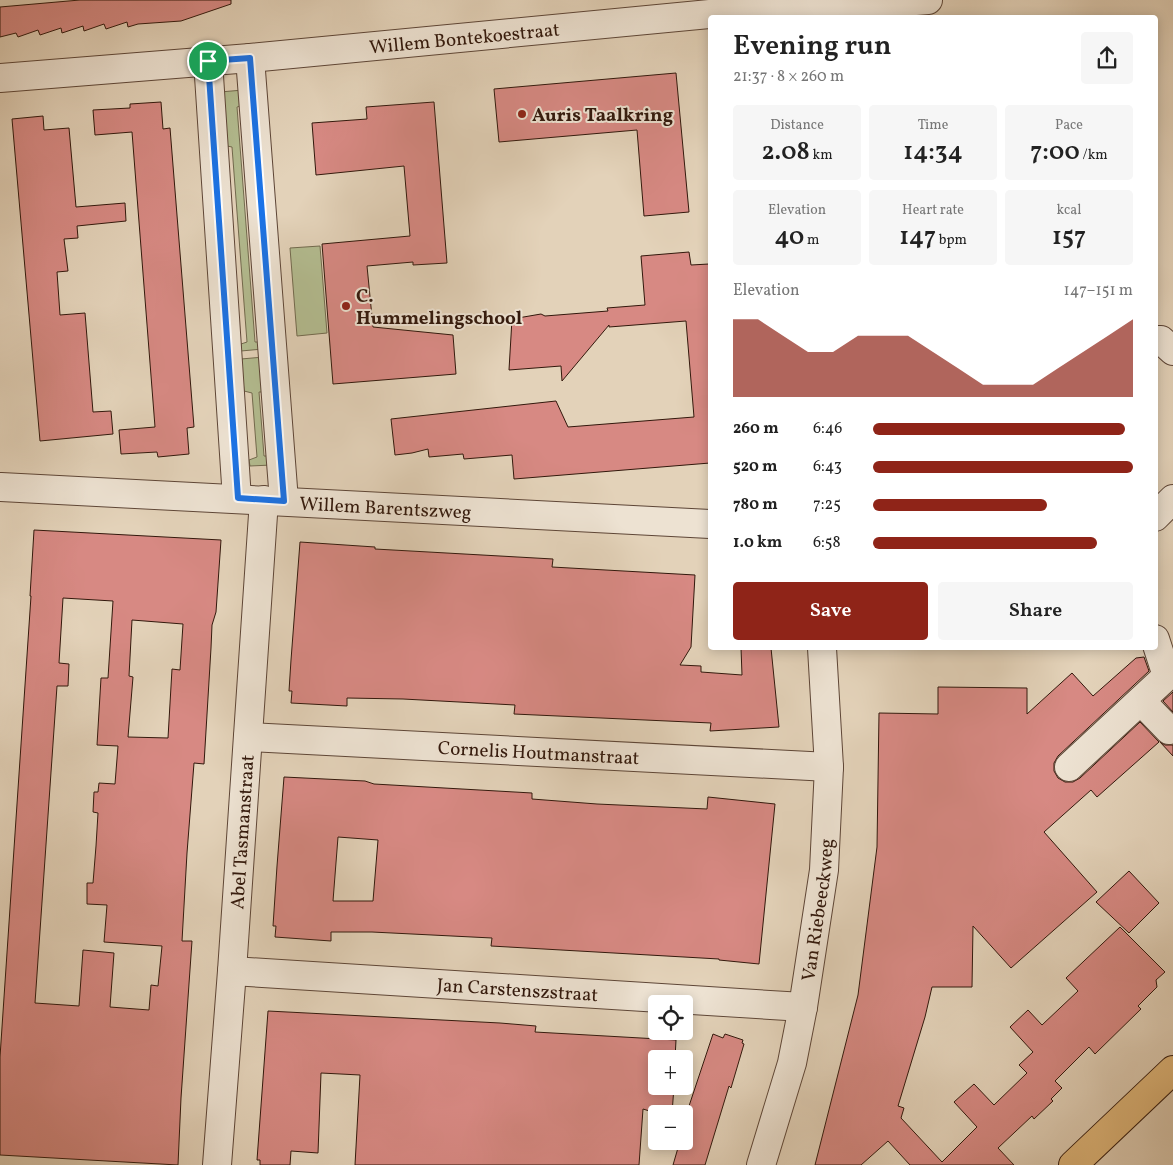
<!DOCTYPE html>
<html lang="en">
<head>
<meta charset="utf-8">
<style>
  :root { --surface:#fff; --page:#f6f6f6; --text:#222; --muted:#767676; --accent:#8f2418 }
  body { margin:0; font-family:Vollkorn,serif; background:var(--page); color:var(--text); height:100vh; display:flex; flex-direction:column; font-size:19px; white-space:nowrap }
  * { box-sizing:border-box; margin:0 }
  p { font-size:16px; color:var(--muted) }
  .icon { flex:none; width:28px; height:28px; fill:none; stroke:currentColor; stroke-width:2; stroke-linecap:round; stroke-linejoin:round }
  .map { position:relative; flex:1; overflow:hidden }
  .side { position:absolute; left:708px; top:15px; width:450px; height:635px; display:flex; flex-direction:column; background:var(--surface); border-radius:5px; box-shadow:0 2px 12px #0003 }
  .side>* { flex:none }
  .fabs { position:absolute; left:648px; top:995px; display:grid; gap:10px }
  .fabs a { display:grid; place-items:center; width:45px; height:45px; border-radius:5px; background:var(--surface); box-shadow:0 2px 12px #0003; font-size:25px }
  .pin { position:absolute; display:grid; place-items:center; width:42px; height:42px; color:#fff; margin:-21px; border:2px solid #fff; border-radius:50%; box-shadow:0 1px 5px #0007 }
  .round { display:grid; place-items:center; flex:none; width:52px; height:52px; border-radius:5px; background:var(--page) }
  .overview { display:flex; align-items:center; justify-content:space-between; height:85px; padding:0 25px }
  h1 { font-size:28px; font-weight:600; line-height:38px }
  .stats { display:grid; grid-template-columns:repeat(3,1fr); gap:8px; height:85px; padding:5px 25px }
  .stats div { display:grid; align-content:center; border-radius:5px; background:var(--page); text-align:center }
  .stats b { font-size:25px; font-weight:600 }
  .stats small { font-size:14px; font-weight:400 }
  .stats p { font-size:14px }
  .chart { height:140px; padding:10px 25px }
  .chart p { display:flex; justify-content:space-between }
  .chart svg { width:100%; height:90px; margin-top:5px; fill:var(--accent); opacity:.7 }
  .cta { display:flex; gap:10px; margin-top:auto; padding:10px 25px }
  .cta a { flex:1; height:58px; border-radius:5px; background:var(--accent); color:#fff; font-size:20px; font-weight:600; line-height:58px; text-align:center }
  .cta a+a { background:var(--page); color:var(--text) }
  ul { padding:0 25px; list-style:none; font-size:16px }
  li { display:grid; grid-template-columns:80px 60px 1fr; align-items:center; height:38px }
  li i { height:12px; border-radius:6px; background:var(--accent) }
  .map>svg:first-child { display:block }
  .green { fill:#b3bc90; stroke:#726a4e }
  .building { fill:#d78983; stroke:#32180c; fill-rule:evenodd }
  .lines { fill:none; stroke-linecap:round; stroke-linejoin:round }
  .minor-casing { stroke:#5e4637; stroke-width:30 }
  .major-casing { stroke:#32180c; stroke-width:30 }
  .minor { stroke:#ede2d2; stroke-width:28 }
  .major { stroke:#e2b97c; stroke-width:28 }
  .route-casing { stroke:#fff; stroke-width:10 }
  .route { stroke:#1a73e8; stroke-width:6 }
  .poi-dot { fill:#8f2418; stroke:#ede2d2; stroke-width:2 }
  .labels { text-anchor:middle; stroke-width:4; stroke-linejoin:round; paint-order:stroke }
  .street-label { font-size:19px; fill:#32180c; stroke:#ede2d2 }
  .poi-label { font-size:19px; font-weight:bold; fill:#32180c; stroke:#ede2d2; text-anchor:start }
</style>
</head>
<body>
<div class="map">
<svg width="1173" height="1165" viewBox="0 0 1173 1165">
  <rect width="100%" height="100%" fill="#e3d2b9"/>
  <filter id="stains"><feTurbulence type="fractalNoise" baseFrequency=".004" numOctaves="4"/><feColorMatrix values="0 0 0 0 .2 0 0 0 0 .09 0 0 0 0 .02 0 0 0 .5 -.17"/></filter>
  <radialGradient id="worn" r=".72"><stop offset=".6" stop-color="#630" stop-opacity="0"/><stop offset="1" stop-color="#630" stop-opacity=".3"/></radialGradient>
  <g class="green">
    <polygon points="243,90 241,106 237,107 255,342 260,342 263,349 241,351 241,344 247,342 232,147 227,146 220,92"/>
    <polygon points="320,246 327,333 297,336 290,248"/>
    <polygon points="264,357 263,392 259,392 264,456 269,456 272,465 250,466 249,460 257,457 252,393 244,391 241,359"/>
  </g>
  <g class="building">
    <polygon points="80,0 231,0 231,4 181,21 138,24 128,27 127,22 106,29 104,24 84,31 83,26 62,33 61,28 40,35 38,30 18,37 16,33 0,37 0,7"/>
    <polygon points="676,73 689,212 644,216 637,130 499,142 494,89"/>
    <polygon points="161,102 163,129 170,128 194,427 187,428 189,454 158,457 157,452 121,454 119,430 155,427 132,132 95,135 93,110 130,108 130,104"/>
    <polygon points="434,102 447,263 413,265 413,262 367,266 373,327 453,335 456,374 333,384 322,244 410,236 404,166 316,175 312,123 367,119 366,107"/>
    <polygon points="43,116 44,130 69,128 76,207 125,203 126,221 77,226 78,238 64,239 68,271 57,272 60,315 85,313 93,412 111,411 113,434 40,441 12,119"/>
    <polygon points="689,252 691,265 709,264 710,281 710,463 514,479 512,455 464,459 463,454 429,457 428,449 412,453 395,455 391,419 556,401 568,427 694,417 686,321 609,327 609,325 562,381 561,366 509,370 512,319 541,314 545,316 608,311 607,308 645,305 641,256"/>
    <path d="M34 530 221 540 216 612 212 625 211 648 204 764 194 763 187 853 182 941H192L181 1098 178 1165 0 1155V1057L31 596H30ZM63 598 113 601 108 678H101L97 745 118 746 115 784 99 783 98 792H94L93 812 98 813 96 846 93 883H87V904L107 905 104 942 162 946 158 986 151 985 149 1010 110 1007 114 953 83 950 79 1006 35 1003 57 686H68L69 664 59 663ZM132 620 183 624 180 670 172 669 168 738 128 737 133 677 129 676Z"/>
    <polygon points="300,542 375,547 375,549 553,559 552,567 695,575 691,647 680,665 701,666 701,672 742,675 741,648 771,648 779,727 710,731 711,723 514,714 515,705 403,699 347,698 347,706 291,703 292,691 289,691 291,660"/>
    <polygon points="1144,657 1149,671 1058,756 1054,763 1054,771 1058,778 1065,782 1073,782 1080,778 1140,722 1159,742 1097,797 1091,790 1044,832 1097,892 1011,968 973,926 972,987 932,987 925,1017 898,1106 904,1108 901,1118 942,1162 977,1127 954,1102 974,1084 994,1105 1027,1073 1019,1065 1033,1052 1010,1027 1028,1010 1042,1025 1078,991 1066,978 1120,927 1165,972 1156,980 1157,987 1138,1006 1141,1009 1095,1054 1089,1047 1055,1081 1062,1088 1051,1099 1053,1101 1034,1119 1032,1116 998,1148 1014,1165 910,1165 888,1141 861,1165 815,1165 858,995 877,847 879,713 938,714 938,687 1027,688 1027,714 1072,673 1093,696 1136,658"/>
    <polygon points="1173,692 1173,712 1163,701"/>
    <polygon points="1160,742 1165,745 1173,745 1173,756"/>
    <path d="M284 777 365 781 374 784 532 793V799L597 804 707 809 708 797 775 804 759 964 719 960V959L491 946 492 938 372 932H331V941L275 937 276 926H273L277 866ZM338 837 378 840 373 901H333Z"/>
    <polygon points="1129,871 1159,903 1129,933 1096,902"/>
    <polygon points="268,1011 500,1023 536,1026 535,1032 676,1040 675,1059 656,1059 656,1086 674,1086 672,1114 659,1114 643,1109 639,1165 355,1165 360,1075 321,1073 318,1153 291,1151 290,1165 260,1165 260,1160 257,1160"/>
    <polygon points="713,1034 723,1038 725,1034 743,1040 742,1043 744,1044 731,1088 729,1086 705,1165 673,1165 680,1141 684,1141 684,1130 686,1122 684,1121"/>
  </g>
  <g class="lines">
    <g class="minor-casing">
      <g id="minor">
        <polyline points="250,58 284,501"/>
        <polyline points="208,61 237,499"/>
        <path id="s1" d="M0 78 250 58 730 12 766 13 928 0"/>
        <polyline points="1155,340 1161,340 1173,351"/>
        <path id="s2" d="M1 487 710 524"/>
        <polyline points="1155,517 1173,499"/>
        <polyline points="1141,701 1169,730"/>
        <path id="s3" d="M248 737 829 767"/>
        <polyline points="1069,767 1167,676 1155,639"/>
        <path id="s4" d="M232 971 803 1007"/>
        <path id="s5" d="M217 1165 232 971 264 500"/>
        <path id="s6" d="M761 1165 792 1063 803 1007 824 870 829 767 822 648"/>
      </g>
    </g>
    <g class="major-casing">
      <polyline id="major" points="1073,1165 1173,1070"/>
    </g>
    <use href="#minor" class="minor"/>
    <use href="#major" class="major"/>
  </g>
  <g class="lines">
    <g class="route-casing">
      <polygon id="route" points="250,58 284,501 238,498 208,61"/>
    </g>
    <use href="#route" class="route"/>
  </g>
  <g class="poi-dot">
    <circle cx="522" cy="114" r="5"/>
    <circle cx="346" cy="306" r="5"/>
  </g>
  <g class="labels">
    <g class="street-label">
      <text dy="7" stroke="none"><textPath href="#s1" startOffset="466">Willem Bontekoestraat</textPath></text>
      <text dy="7" stroke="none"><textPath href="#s2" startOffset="385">Willem Barentszweg</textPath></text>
      <text dy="7" stroke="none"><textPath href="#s3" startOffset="291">Cornelis Houtmanstraat</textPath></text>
      <text dy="7" stroke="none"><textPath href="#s5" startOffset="334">Abel Tasmanstraat</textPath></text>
      <text dy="7" stroke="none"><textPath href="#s6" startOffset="262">Van Riebeeckweg</textPath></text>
      <text dy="7" stroke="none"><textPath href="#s4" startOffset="286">Jan Carstenszstraat</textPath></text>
    </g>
    <g class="poi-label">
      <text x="532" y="121">Auris Taalkring</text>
      <text x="356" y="302">C.<tspan x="356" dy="22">Hummelingschool</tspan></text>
    </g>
  </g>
  <rect width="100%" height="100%" filter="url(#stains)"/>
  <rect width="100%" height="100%" fill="url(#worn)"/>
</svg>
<div class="fabs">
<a><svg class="icon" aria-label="locate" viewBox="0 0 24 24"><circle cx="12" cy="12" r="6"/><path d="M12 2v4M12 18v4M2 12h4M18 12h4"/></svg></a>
<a>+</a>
<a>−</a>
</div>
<div class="pin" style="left:208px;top:61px;background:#1e9e55"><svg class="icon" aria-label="arrive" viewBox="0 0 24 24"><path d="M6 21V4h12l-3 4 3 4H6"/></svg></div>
<section class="side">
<div class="overview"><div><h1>Evening run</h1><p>21:37 · 8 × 260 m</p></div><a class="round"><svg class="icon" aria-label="share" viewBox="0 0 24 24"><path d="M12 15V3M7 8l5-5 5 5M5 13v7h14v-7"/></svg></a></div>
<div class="stats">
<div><p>Distance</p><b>2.08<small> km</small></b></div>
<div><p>Time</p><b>14:34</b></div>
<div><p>Pace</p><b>7:00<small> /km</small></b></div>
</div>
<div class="stats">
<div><p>Elevation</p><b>40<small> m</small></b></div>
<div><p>Heart rate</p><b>147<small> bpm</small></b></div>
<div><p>kcal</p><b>157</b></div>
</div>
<div class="chart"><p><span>Elevation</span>147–151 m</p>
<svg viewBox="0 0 160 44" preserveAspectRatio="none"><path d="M0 44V6L10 6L20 14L30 22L40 22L50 14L60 14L70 14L80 22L90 30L100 38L110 38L120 38L130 30L140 22L150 14L160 6V44z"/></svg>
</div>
<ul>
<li><b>260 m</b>6:46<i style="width:97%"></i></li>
<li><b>520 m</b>6:43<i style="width:100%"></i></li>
<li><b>780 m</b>7:25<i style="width:67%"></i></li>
<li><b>1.0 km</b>6:58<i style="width:86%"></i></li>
</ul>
<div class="cta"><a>Save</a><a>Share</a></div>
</section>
</div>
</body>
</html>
